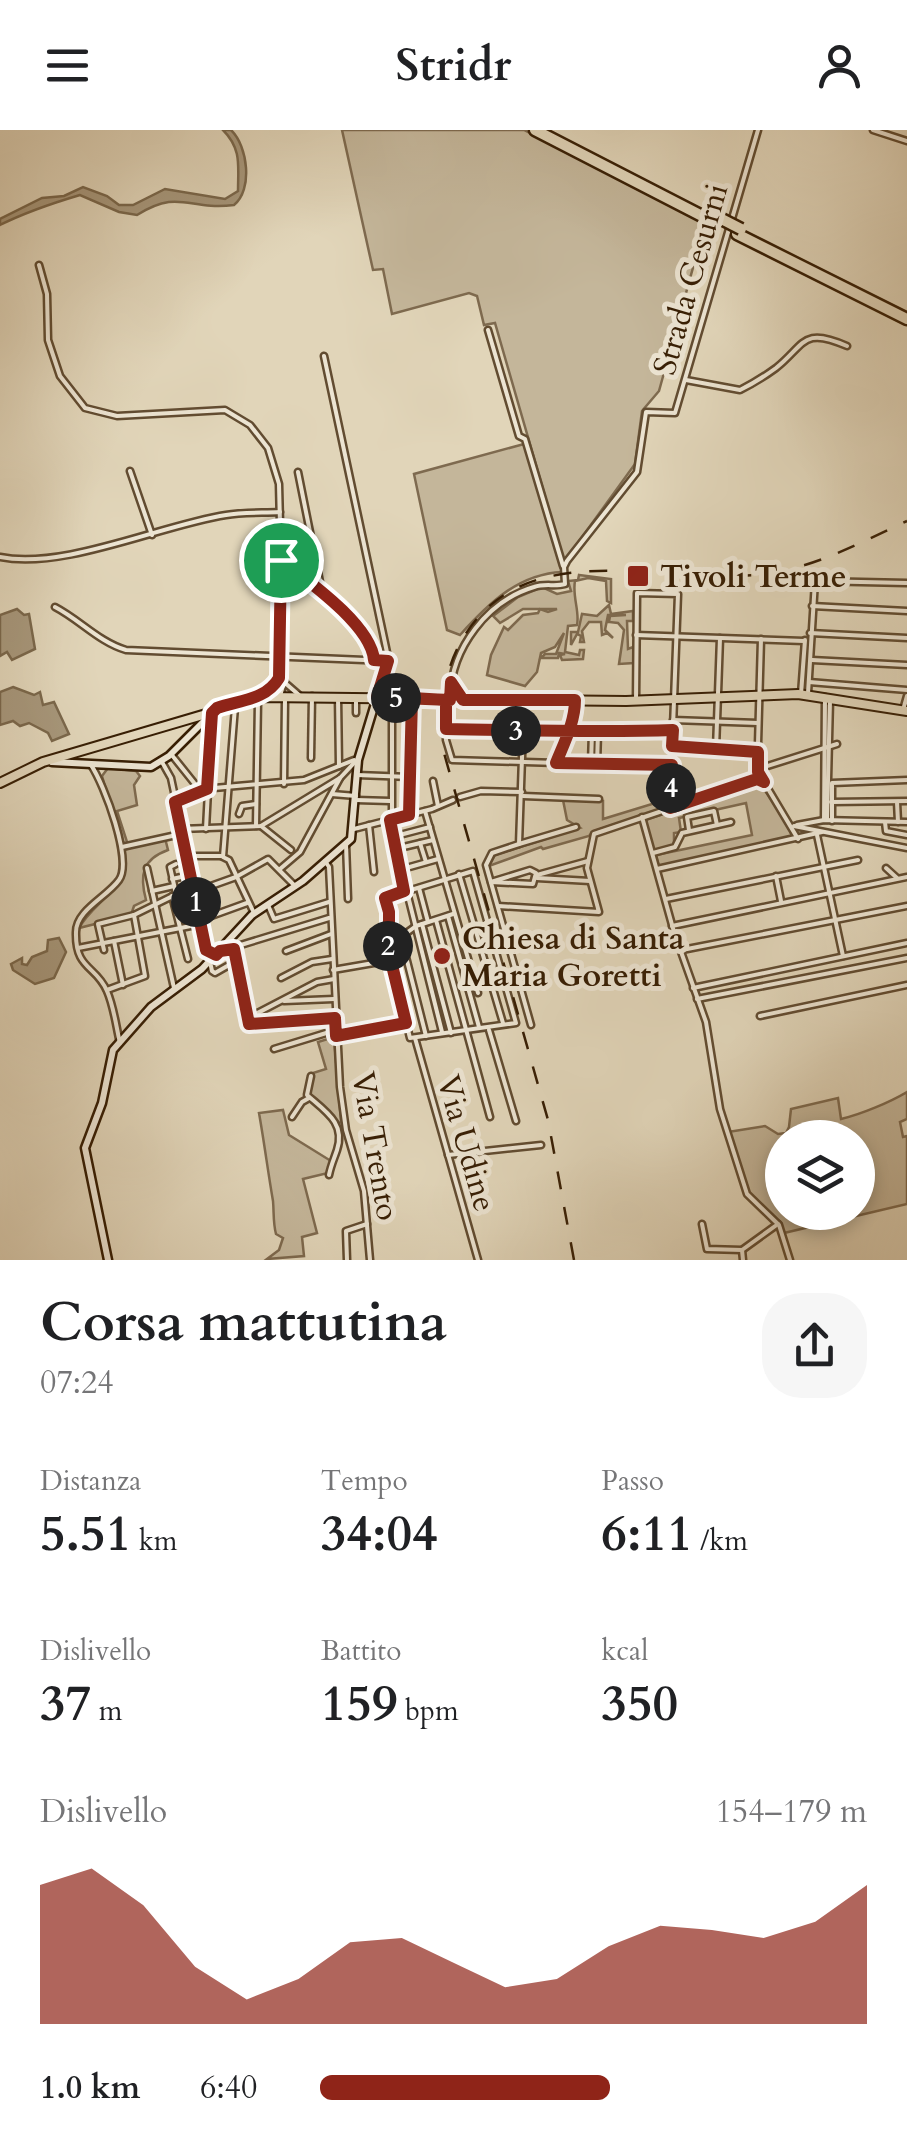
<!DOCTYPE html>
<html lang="it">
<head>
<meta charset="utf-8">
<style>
  :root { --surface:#fff; --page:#f6f6f6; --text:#202124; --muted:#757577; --accent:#8f2418 }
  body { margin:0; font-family:Cardo,serif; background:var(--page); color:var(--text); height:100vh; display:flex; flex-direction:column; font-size:38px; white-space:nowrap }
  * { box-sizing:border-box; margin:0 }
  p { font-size:32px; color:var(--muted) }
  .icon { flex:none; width:55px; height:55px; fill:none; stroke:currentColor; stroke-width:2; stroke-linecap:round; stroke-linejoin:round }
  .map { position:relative; height:1130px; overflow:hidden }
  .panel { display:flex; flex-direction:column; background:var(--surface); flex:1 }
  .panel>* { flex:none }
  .controls { position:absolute; left:765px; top:990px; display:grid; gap:20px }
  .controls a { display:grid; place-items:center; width:110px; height:110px; border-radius:50%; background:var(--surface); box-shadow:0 5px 15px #0003; font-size:50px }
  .pin { position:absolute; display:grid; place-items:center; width:85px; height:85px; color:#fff; margin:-42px; border:5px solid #fff; border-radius:50%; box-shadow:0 2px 10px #0007 }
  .km { position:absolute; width:50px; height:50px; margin:-25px; border-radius:50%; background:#222; color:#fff; font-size:28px; line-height:50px; text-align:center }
  .round { display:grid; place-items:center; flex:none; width:105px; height:105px; border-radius:40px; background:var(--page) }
  .summary { display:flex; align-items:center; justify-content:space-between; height:170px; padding:0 40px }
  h1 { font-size:55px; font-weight:600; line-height:75px }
  .stats { display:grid; grid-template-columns:repeat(3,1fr); gap:15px; height:170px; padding:10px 40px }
  .stats div { display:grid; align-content:center }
  .stats b { font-size:50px; font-weight:600 }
  .stats small { font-size:28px; font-weight:400 }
  .stats p { font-size:28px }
  .chart { height:280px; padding:20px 40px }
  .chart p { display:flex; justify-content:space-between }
  .chart svg { width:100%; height:180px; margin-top:10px; fill:var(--accent); opacity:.7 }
  ul { padding:0 40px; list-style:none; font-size:32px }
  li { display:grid; grid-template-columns:160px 120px 1fr; align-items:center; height:75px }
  li i { height:25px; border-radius:12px; background:var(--accent) }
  header { display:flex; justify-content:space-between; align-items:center; height:130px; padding:0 40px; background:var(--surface); font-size:45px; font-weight:600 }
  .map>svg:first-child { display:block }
  .green { fill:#c4b69a; stroke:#7e6a4f; stroke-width:2.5; fill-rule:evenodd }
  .water { fill:#a7977b; stroke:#7a674b; stroke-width:2.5 }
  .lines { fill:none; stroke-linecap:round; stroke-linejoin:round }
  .street-casing { stroke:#624c31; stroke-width:9 }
  .secondary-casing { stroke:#371e04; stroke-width:11 }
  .primary-casing { stroke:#371e04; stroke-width:12 }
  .highway-casing { stroke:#371e04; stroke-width:15 }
  .street { stroke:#ece4d2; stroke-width:4 }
  .secondary { stroke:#ece4d2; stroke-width:6 }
  .primary { stroke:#e1d5b9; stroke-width:8 }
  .highway { stroke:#e1d5b9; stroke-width:10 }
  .rail { stroke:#371e04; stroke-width:2.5; stroke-dasharray:18 18; stroke-linecap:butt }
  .highway-bridge-casing { stroke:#371e04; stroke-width:15; stroke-linecap:butt }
  .highway-bridge { stroke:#e1d5b9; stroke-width:10 }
  .route-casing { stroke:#fff; stroke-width:20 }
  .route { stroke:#8f2418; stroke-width:12 }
  .poi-dot { fill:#8f2418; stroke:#ece4d2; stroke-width:4 }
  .labels { text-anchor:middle; stroke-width:10; stroke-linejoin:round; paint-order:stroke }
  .street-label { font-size:32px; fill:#371e04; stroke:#ece4d2 }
  .poi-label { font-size:32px; font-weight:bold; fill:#371e04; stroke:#ece4d2; text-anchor:start }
</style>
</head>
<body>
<header><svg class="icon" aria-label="menu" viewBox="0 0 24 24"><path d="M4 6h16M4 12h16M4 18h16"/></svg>Stridr<svg class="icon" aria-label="person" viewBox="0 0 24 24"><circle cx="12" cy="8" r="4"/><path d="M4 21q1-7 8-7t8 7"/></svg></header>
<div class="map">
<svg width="907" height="1130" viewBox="0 0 907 1130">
  <rect width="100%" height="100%" fill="#e1d5b9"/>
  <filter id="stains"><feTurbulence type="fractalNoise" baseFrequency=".002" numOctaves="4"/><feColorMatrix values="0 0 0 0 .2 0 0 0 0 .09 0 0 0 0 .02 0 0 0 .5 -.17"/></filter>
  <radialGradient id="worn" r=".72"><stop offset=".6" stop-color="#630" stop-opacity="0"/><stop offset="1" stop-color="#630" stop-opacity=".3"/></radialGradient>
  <g class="green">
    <polygon points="342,0 524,0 702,92 694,134 659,261 642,281 635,334 564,432 495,193 484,195 477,166 469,163 392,184 383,139 373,140"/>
    <path d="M524 314 562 442C518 444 488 474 460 505L447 500 414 344Z"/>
    <path d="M579 445 611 449V473L607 471 606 451 588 448 575 451C572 466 580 482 577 495L568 496 565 522 579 525 580 520H584L583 529 562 530 560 525 565 524 559 523 558 528H541L545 524H556L564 503 555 517 541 523 537 542 525 556 487 545 491 525 504 497 508 500 523 485 538 483 540 479 548 482 557 479H523L500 493 493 486 518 467 542 457 557 464 571 461 568 451 578 450Z"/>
    <polygon points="609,475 611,484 633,481 633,491 627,491 628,519 633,517 634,533 619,534 624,500 618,493 609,492 610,486 626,485 608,485 605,500 613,508 607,503 602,505 601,492 589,492 582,501 584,512 580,512 581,506 577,504 571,515 571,502 578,502 582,484 597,486"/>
    <polygon points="108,638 136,641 140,646 134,655 137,675 117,681 128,715 121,711 102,646"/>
    <polygon points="759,652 790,697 792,709 659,737 656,725 752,705 746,673 679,688 681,702 674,703 674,715 654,721 645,690"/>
    <polygon points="563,670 603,671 603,689 665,670 664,678 594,701 589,706 543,719 541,717 489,736 495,725 580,698 567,690"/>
    <path d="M165 708 168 720C143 729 139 744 146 770L134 776 131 785 79 798C94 770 133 757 123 720Z"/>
    <polygon points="334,907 341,992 339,993 310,965 308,958 313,943 326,939 318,912"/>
    <path d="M907 962V989L900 992 903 1007 907 1006V1074L784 1103 777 1090 751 1067 728 1002 765 996 778 1004 786 1003 789 997 791 979 838 968 841 989C862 984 890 972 907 962ZM782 1008H858V1082H782Z"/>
    <path d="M283 980 289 1005 331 1031 328 1043 303 1049 317 1103 302 1107 304 1126 267 1129 279 1120 283 1108 276 1104C273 1093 274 1082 273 1071 268 1042 264 1011 259 983Z"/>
  </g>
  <g class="water">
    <path d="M223 0H231C248 16 253 60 234 75 188 81 180 58 137 85L119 82 80 65C53 73 26 82 0 95V89L42 68 64 66 83 57 107 66 119 75H133L165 59 225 69 238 61C238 36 242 19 223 0Z"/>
    <polygon points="17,479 24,485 29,484 35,519 12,530 7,522 0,526 0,485"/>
    <polygon points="13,557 34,565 40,562 43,575 54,572 69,604 52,611 48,603 29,593 20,596 13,591 0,595 0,562"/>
    <polygon points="59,808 66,822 54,848 35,854 13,840 11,834 22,828 22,834 27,835 32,827 47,821 48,810"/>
  </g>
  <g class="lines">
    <g class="street-casing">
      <g id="street">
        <polyline points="873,0 907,11"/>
        <polyline points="39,135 47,164 48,210 60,246 85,278 117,286 225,280 250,295 268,318 279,354 284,552 280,566"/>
        <polyline points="488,200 519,306 525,309 563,436"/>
        <polyline points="324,226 388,527 377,567"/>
        <path d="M686 250 740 260C752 254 765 246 776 238 805 215 802 196 847 216"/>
        <polyline points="130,341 152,405"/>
        <polyline points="298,342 322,462"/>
        <path d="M0 427C64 440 161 395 226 385 243 382 262 383 280 382"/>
        <path d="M281 430C307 451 371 496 373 530"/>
        <polyline points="812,476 907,481"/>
        <path d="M55 477C80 490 99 512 126 520L388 531"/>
        <polyline points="810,503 907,508"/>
        <polyline points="636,505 804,511"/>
        <polyline points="812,530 907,535"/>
        <polyline points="284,552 299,565"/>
        <polyline points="451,552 462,569"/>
        <polyline points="809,552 907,560"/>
        <polyline points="808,563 815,451 907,453"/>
        <polyline points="264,564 279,548"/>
        <polyline points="801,564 805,510"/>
        <polyline points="280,566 278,556 282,527"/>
        <path d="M450 566C452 518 487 471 534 457 545 453 555 457 565 454L564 437 567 431 637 342 646 282 675 283 758 0"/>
        <polyline points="338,567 339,636"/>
        <polyline points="392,568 392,702 442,902"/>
        <polyline points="446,570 446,610 452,630 591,634"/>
        <polyline points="524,570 519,714 492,723 486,735 531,895"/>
        <polyline points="636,571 637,463 678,464 670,677"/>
        <polyline points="235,577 223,727 229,730 254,783"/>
        <polyline points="903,580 907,566"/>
        <polyline points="356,583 356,567"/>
        <polyline points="673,590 758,593"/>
        <polyline points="446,599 598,602 671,600"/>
        <polyline points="592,602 591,634 597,635 598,602"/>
        <polyline points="673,616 758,622"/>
        <polyline points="716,619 720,508"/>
        <polyline points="171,624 199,659"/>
        <polyline points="311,628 312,566"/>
        <polyline points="162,632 171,648 212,841 215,843 236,831"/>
        <polyline points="557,632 573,588 575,570"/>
        <path d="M91 635C104 654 133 731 119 750 107 767 76 780 76 802 75 840 96 835 107 861 114 877 116 896 120 913"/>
        <polyline points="597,635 672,635"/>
        <polyline points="758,639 837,614"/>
        <polyline points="357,645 410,647"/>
        <polyline points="757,649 761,509"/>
        <polyline points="433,651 438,676"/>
        <polyline points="284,654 285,570"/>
        <polyline points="332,664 356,666"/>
        <polyline points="523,666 599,669"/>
        <polyline points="460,667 481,661 522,662"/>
        <polyline points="356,670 390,671"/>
        <polyline points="175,671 203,659 304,650 354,630"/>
        <polyline points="831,672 907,671"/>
        <polyline points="897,672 898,692"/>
        <polyline points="425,681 478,863"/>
        <polyline points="239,684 242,676 256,674"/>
        <polyline points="409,685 412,568"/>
        <polyline points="642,687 674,802 706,892 720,979 747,1064 779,1095 790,1130"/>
        <polyline points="824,690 825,567"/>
        <polyline points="827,690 830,570"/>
        <polyline points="832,691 832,653 907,650"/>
        <polyline points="885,692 886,701 907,705"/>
        <polyline points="369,695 374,742"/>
        <polyline points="797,695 824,690 907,692"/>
        <polyline points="256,696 258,571"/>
        <polyline points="261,696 291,720"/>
        <polyline points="794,696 907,718"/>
        <polyline points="180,699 261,696 340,648 355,632"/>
        <polyline points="206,699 212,584"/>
        <polyline points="354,699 432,679 453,670"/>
        <polyline points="689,700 687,687 714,681 717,695"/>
        <polyline points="817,705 843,826"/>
        <polyline points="392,707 430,697"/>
        <polyline points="420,713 426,732"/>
        <polyline points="346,714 348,769"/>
        <polyline points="519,714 576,697"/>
        <polyline points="122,717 181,704"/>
        <polyline points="395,719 433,710"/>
        <polyline points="653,723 675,717 682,703 731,692"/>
        <polyline points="186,726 221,726"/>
        <polyline points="325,731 329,737 340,957 346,1000 364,1061 370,1130"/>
        <polyline points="176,734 170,737 176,764"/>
        <polyline points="147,738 174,858"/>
        <polyline points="886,738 897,748"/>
        <polyline points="280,739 300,722 340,648"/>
        <polyline points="657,739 822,702"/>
        <polyline points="399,740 438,729"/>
        <polygon points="530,740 536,743 533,754 491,752"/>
        <polygon points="473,741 516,893 410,908 389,823 389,782 385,768"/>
        <polyline points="459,744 503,893"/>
        <polyline points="537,745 588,731"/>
        <polyline points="776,746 781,771"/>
        <polyline points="537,748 590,751"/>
        <polyline points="172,749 190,745"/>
        <polyline points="419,758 428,792"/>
        <polyline points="152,761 174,756"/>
        <polyline points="194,762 236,747 268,729 295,756"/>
        <polyline points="172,766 188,829"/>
        <polyline points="666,769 858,730"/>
        <polyline points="268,775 274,789 329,772"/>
        <polyline points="498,776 599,782 587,738 594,704 757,649 764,652 798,709"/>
        <polyline points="448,786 479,897"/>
        <polyline points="200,790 247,773"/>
        <polyline points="436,790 490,987"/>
        <polyline points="422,794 451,903"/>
        <polyline points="672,796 907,747"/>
        <polyline points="114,811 123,855"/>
        <polyline points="78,818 201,794"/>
        <polyline points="234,819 249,894 333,889"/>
        <polyline points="104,820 98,794 134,785 193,756"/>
        <polyline points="682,820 907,776"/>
        <polyline points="221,821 329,788"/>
        <polyline points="286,821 331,804"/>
        <polyline points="333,840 391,830"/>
        <polyline points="281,848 312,832 332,829"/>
        <polyline points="693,858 907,813"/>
        <polyline points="107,860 145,846 134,785"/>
        <polyline points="697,869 907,828"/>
        <polyline points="284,871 334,869"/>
        <polyline points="760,886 907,855"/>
        <polyline points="248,888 317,852 334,849"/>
        <polyline points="489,900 516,991"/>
        <polyline points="337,906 406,893"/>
        <polyline points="426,906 401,807 416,796 453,784"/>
        <polyline points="415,908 478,1130"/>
        <polyline points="274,919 336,900"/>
        <path d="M311 946 307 965C325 981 346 993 337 1020 334 1029 331 1035 329 1045"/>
        <polyline points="292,987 302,972 309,968"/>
        <polyline points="448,1025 541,1015"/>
        <polyline points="702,1094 707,1119 742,1120 778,1094"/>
        <polyline points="742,1120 743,1130"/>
        <polyline points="347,1130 346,1101 367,1094"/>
      </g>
    </g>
    <g class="secondary-casing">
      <g id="secondary">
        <polyline points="52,632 151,637 169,626 209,586"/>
        <polyline points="108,1130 85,1018 102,973 113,920 151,877 202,839 252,785 303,751 351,709 358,630 377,567"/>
      </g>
    </g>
    <g class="primary-casing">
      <polyline id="primary" points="0,653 43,632 264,567 626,571 798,564 907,581"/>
    </g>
    <g class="highway-casing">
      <g id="highway">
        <polyline points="535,0 704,87"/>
        <polyline points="737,104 907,189"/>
      </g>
    </g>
    <use href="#street" class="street"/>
    <use href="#secondary" class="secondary"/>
    <use href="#primary" class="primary"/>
    <use href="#highway" class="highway"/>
    <path class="rail" d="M574 1130 548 990 444 623C439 582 442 541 465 505 529 403 667 456 764 444 814 438 862 412 907 391"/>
    <g class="highway-bridge-casing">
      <polyline id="highway-bridge" points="706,81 741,99"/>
    </g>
    <use href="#highway-bridge" class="highway-bridge"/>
  </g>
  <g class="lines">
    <g class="route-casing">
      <path id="route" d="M281 430 279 548C266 570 240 570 217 578L212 583 207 659 175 672 206 820 216 825 220 821 234 819 249 894 335 888 336 906 406 893 389 823V782L385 768 404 761 390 690 409 685 412 568 446 570V599C522 600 597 603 673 600L672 616 758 622V642L764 652 757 649 670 678 672 635 556 633C564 613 575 592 575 570H463L451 552 450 570 377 567 388 531 374 530C371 495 308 451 281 430"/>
    </g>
    <use href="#route" class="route"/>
  </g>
  <g class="poi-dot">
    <rect x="626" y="434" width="24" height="24" rx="5"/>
    <circle cx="442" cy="826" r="10"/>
  </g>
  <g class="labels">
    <g class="street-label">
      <text transform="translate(690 149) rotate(-74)" y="11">Strada Cesurni</text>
      <text transform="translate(467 1013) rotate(74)" y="11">Via Udine</text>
      <text transform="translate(376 1016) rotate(80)" y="11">Via Trento</text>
    </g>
    <g class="poi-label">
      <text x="660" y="457">Tivoli Terme</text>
      <text x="462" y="819">Chiesa di Santa<tspan x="462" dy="37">Maria Goretti</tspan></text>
    </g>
  </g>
  <rect width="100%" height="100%" filter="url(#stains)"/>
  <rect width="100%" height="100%" fill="url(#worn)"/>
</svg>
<div class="controls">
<a><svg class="icon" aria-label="layers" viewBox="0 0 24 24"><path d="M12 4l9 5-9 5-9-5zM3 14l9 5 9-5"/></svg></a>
</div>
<div class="pin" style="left:281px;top:430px;background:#1e9e55"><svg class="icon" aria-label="arrive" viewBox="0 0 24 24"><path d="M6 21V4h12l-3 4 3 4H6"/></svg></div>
<b class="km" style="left:196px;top:772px">1</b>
<b class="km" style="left:388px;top:816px">2</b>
<b class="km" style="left:516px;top:601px">3</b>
<b class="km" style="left:671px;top:658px">4</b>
<b class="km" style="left:396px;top:568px">5</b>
</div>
<section class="panel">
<div class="summary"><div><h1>Corsa mattutina</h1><p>07:24</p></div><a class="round"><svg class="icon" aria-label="share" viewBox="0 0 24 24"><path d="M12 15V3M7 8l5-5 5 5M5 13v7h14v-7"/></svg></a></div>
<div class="stats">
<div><p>Distanza</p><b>5.51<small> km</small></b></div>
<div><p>Tempo</p><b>34:04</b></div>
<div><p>Passo</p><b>6:11<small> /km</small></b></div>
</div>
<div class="stats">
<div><p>Dislivello</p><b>37<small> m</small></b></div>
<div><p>Battito</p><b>159<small> bpm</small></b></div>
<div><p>kcal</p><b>350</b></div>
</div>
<div class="chart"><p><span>Dislivello</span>154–179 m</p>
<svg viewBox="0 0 160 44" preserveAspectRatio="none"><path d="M0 44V10L10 6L20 15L30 30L40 38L50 33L60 24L70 23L80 29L90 35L100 33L110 25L120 20L130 21L140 23L150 19L160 10V44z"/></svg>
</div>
<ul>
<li><b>1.0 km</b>6:40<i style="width:53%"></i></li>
</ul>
</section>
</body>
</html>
